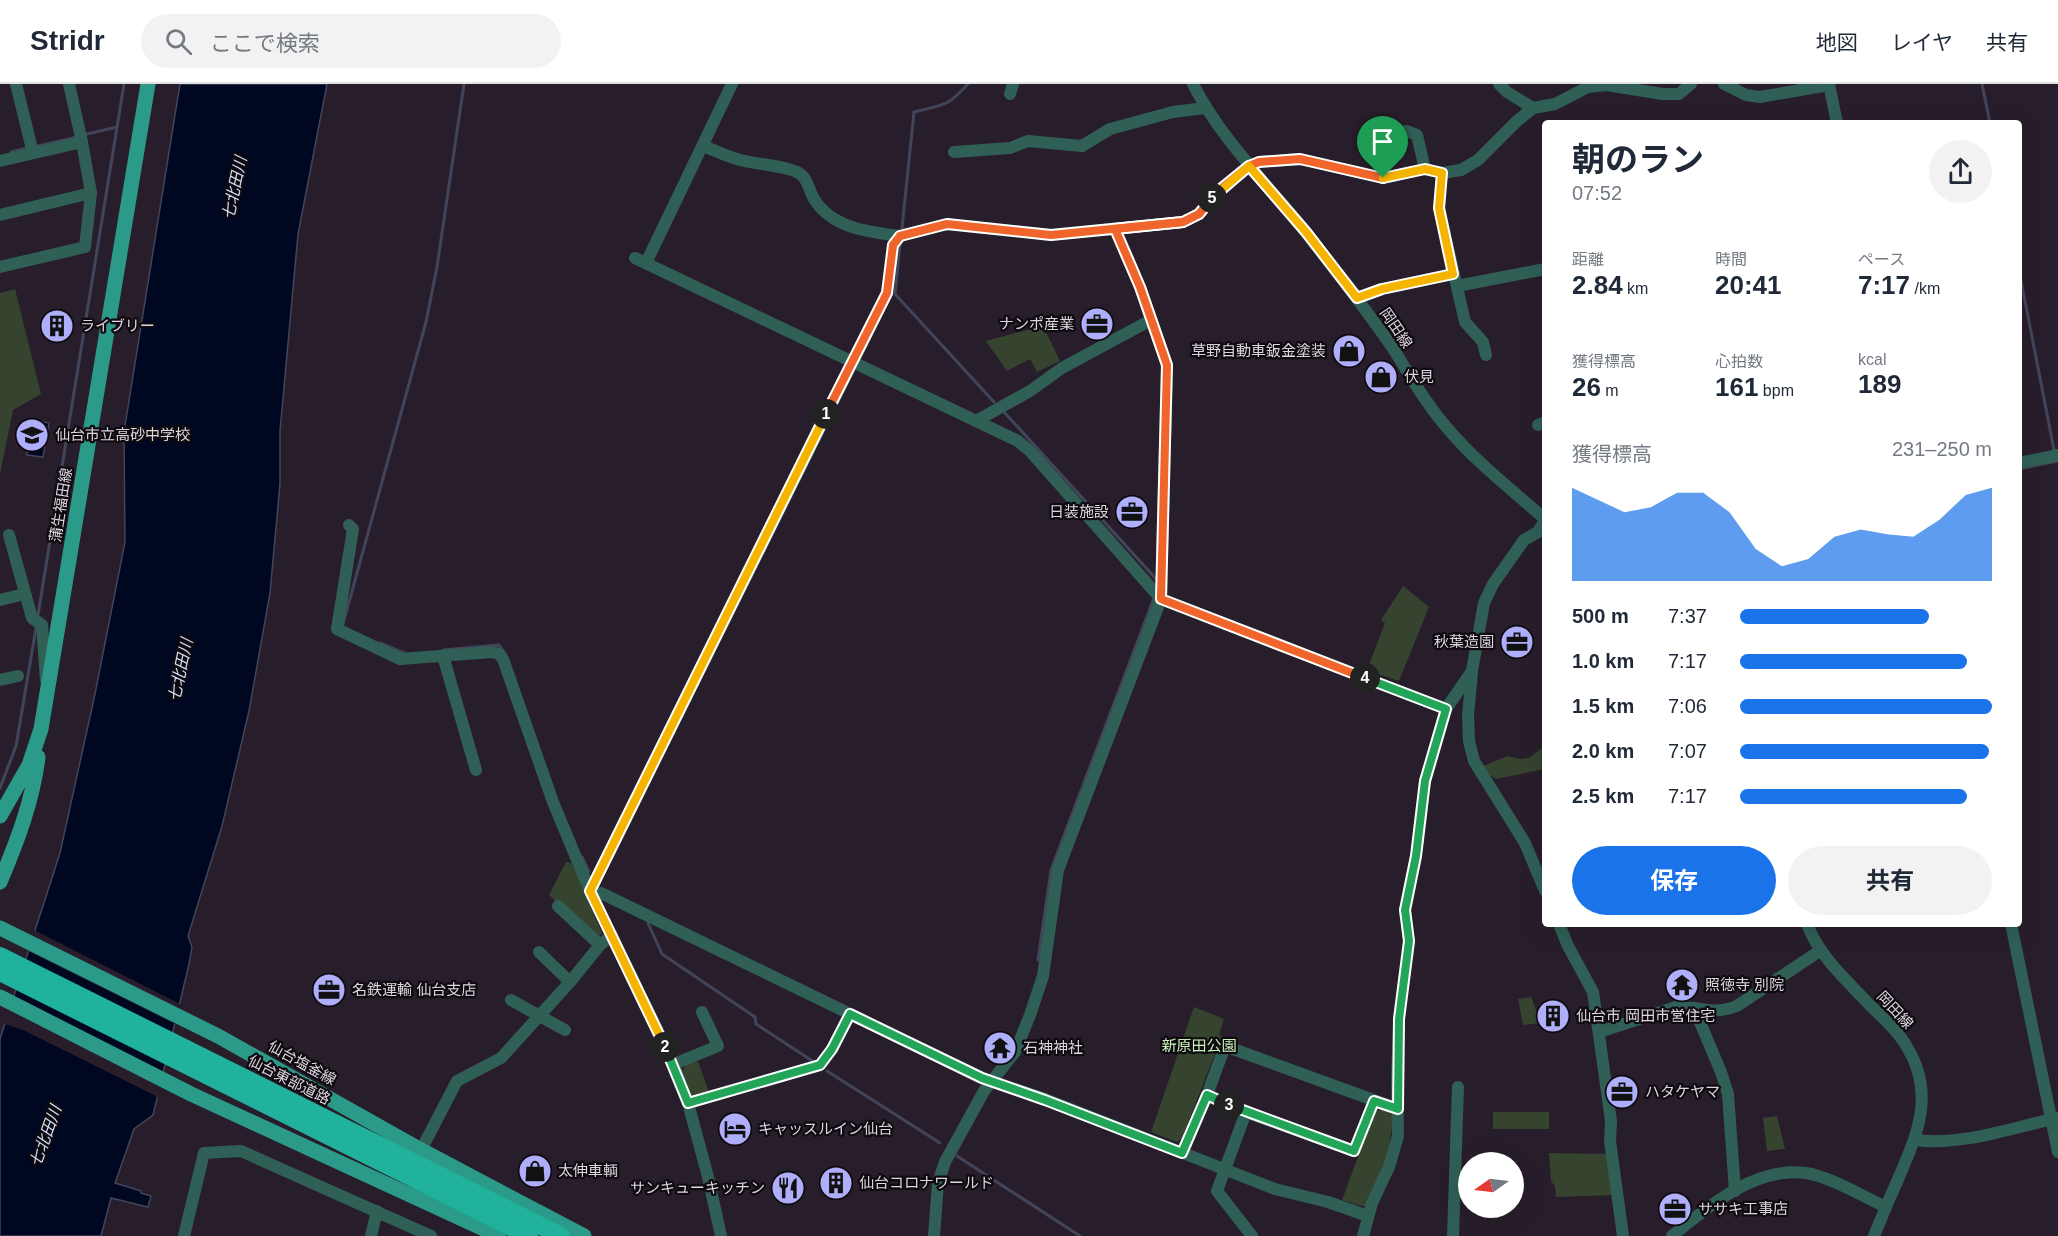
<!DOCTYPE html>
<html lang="ja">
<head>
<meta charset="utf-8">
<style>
  :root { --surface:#fff; --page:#f2f2f3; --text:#1f2937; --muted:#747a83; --line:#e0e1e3; --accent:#1a73e8 }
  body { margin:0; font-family:Helvetica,"Noto Sans JP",sans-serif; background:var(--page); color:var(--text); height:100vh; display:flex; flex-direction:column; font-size:22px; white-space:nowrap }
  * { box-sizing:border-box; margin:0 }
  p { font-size:20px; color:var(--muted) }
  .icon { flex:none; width:33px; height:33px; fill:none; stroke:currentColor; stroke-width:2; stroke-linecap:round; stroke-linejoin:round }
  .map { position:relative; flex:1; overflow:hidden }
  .side { position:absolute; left:1542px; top:36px; width:480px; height:807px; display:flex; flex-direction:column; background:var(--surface); border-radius:6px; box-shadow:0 6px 24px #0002 }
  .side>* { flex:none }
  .needle { width:39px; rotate:256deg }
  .fabs { position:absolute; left:1458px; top:1068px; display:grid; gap:12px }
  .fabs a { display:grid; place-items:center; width:66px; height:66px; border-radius:50%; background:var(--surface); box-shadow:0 6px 24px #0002; font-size:30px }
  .pin { position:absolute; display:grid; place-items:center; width:51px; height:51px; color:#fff; margin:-62px -26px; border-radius:50% 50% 50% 0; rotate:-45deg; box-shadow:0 0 6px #0007 }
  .pin .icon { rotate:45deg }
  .km { position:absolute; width:30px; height:30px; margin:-15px; border-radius:50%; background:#222; color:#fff; font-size:16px; line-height:30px; text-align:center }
  .round { display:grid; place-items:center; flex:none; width:63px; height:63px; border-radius:32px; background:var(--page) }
  .head { display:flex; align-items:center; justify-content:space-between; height:102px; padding:0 30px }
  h1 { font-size:33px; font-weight:700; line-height:45px }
  .figures { display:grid; grid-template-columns:repeat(3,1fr); gap:9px; height:102px; padding:6px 30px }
  .figures div { display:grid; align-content:center }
  .figures b { font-size:26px; font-weight:700 }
  .figures small { font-size:16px; font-weight:400 }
  .figures p { font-size:16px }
  .chart { height:168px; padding:12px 30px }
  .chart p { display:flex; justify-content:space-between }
  .chart svg { width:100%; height:108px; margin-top:6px; fill:var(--accent); opacity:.7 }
  .action { display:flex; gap:12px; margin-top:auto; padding:12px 30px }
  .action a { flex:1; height:69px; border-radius:36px; background:var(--accent); color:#fff; font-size:24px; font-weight:700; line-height:69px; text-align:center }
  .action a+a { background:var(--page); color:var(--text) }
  ul { padding:0 30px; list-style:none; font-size:20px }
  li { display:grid; grid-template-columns:96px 72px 1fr; align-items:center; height:45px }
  li i { height:15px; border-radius:8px; background:var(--accent) }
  header { display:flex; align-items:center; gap:36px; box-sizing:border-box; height:84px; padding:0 30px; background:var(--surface); border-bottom:2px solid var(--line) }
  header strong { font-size:28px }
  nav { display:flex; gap:33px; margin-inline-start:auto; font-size:21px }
  .search { width:420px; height:54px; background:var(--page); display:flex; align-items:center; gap:15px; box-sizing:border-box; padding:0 21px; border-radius:33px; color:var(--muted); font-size:22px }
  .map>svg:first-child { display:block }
  .green { fill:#35432f }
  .water { fill:#000721; stroke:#42455a; stroke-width:1.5 }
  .pier { fill:#281e2b }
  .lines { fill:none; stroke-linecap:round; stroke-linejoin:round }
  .stream { stroke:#42455a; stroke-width:3 }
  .minor { stroke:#305f56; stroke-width:12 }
  .major { stroke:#2b9a89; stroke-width:15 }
  .highway { stroke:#21b29e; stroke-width:18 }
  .split-1-casing { stroke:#fff; stroke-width:12 }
  .split-2-casing { stroke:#fff; stroke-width:12 }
  .split-3-casing { stroke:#fff; stroke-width:12 }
  .split-4-casing { stroke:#fff; stroke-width:12 }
  .split-5-casing { stroke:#fff; stroke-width:12 }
  .split-6-casing { stroke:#fff; stroke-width:12 }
  .split-1 { stroke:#f0652b; stroke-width:8 }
  .split-2 { stroke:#f5b400; stroke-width:8 }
  .split-3 { stroke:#22a559; stroke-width:8 }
  .split-4 { stroke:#22a559; stroke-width:8 }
  .split-5 { stroke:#f0652b; stroke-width:8 }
  .split-6 { stroke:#f5b400; stroke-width:8 }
  .labels { text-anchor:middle; stroke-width:4.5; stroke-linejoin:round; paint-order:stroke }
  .poi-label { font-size:15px; fill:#ddd6df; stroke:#0f0a10; text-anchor:start }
  .street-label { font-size:15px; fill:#ddd6df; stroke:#0f0a10 }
  .park-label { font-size:15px; fill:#c8f3b9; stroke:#0f0a10 }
  .water-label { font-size:16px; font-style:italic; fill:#d0def5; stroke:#0f0a10 }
</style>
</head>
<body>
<header>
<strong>Stridr</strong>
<div class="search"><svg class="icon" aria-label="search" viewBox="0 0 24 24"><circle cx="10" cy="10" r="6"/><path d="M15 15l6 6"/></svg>ここで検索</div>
<nav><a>地図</a><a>レイヤ</a><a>共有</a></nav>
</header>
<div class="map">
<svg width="2058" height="1152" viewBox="0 0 2058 1152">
  <rect width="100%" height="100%" fill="#281e2b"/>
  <g class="green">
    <polygon points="15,205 41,310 13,326 0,390 0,209"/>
    <polygon points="1043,242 1060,277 1037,288 1030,275 1007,287 986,257"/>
    <polygon points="1403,502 1429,523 1399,597 1367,586 1385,539 1381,536"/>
    <polygon points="1545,662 1545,685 1496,695 1489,691 1483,682 1508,672 1520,675 1529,674"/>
    <polygon points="566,778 572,779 602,849 597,855 549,811"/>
    <polygon points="1531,913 1541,939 1523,941 1518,915"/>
    <polygon points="1194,923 1224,935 1219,951 1222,952 1182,1054 1177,1058 1151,1048"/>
    <polygon points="698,977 709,1008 697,1012 691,1010 683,988 685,981"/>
    <polygon points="1386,1025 1394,1033 1385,1082 1365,1123 1342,1116 1375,1027"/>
    <rect x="1493" y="1028" width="56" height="17"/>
    <polygon points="1777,1032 1785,1065 1767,1067 1763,1034"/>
    <polygon points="1549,1069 1610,1070 1616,1111 1556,1113 1555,1102 1551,1097"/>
  </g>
  <g class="water">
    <polygon points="180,0 327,0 298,150 280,347 280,400 270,509 249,627 222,742 188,852 192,863 189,880 153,1031 134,1045 115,1099 141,1107 141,1109 151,1112 148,1123 111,1114 101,1152 0,1152 0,955 60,769 95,610 125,458 124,348"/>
    <polygon points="33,336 49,339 43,373 27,371"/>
  </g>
  <g class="pier">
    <polygon points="32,845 182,921 177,941 26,866"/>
    <polygon points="11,912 166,989 160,1014 23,946 2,939"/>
  </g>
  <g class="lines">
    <g class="stream">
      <polyline points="1982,0 1990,39"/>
      <polyline points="83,51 117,43"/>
      <polyline points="34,63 77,53"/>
      <polyline points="11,68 27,64"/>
      <path d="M902 144 914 28C944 20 946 24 968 0"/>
      <polyline points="900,160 895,210 994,318"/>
      <polyline points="2019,186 2054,366"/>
      <polyline points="1005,329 1158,497"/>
      <polyline points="2019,385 2058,377"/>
      <polyline points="38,531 124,0"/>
      <polyline points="343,540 426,238 437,183 464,0"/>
      <polyline points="380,559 404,569"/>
      <polyline points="443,566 499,561 506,571"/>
      <polyline points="0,704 16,662 36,544"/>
      <polyline points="582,773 589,788"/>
      <polyline points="648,839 662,870 755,933 756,940 814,978"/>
      <polyline points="1038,876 1051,786 1154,514"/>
      <polyline points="827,987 940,1059"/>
      <polyline points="957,1072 1080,1152"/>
    </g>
    <g class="minor">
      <polyline points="16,0 33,69"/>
      <path d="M1193 0C1223 59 1272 104 1312 156 1340 192 1368 228 1394 266 1411 293 1426 320 1448 345 1476 378 1512 406 1545 435"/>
      <polyline points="1499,0 1507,8 1533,24"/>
      <polyline points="1724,0 1746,11 1760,13 1829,1"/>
      <polyline points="1829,0 1837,39"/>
      <polyline points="1010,10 1013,0"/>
      <polyline points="1367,49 1407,47 1417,51 1425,85"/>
      <path d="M703 62C714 66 726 72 737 75 756 81 779 80 797 88 808 93 808 105 814 115 832 144 868 148 900 152"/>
      <polyline points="954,68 1010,64 1028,57 1082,62 1110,45 1173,28 1205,24"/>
      <polyline points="0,77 82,58"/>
      <polyline points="1442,89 1439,124 1465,238 1483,258 1486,271"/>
      <polyline points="0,131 91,109"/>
      <polyline points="635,174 1018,357 1030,367 1161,515 1446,625"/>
      <polyline points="646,179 732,0"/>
      <polyline points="0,183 85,163 91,109 82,58 69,0"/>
      <polyline points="1457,202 1545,185"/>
      <polyline points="1357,214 1382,205 1453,190"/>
      <polyline points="976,337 1030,307 1062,284 1151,236"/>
      <polyline points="1538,341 1545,338"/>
      <polyline points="2019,379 2058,371"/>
      <polyline points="349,441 353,445 337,545 400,575 492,568 499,570 503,575 553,718 590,807 674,980 688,1019 708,1093 721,1152"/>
      <polyline points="9,451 32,534 42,541 46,596"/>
      <polyline points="0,516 25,510"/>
      <polyline points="443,572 476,686"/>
      <polyline points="1472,589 1468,632 1469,657 1474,677 1525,759 1545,807"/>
      <polyline points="0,596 18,592"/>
      <polyline points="590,807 887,209 893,161 900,152 947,140 1051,151 1183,138 1199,130 1217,108 1249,82 1259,78 1300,75 1383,94 1425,85 1442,89 1461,86 1478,76 1516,38 1533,24 1555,20 1588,3 1606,1 1663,10 1679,10 1691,0"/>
      <polyline points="592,812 601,809 982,994 1045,1015 1275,1105 1328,1118 1368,1132"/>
      <polyline points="558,822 600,861"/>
      <polyline points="1559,840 1568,862 1593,908 1611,1037 1610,1057 1623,1152"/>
      <path d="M1807 840C1819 871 1842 892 1865 916 1879 931 1897 945 1907 963 1935 1009 1918 1049 1899 1093 1890 1113 1882 1132 1874 1152"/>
      <polyline points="2011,840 2058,1068"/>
      <polyline points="539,868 570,898"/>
      <polyline points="511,916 565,946"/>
      <path d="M1694 924C1710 927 1721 928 1737 922L1821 866"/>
      <polyline points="1599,948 1676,923 1694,924 1721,988 1728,1010 1735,1107"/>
      <polyline points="674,980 718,962 702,928"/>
      <polyline points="1207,1011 1246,1028 1217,1107 1252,1152"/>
      <polyline points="688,1019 820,981 832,965 850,930"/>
      <polyline points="1246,1028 1354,1067 1374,1017"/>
      <path d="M1915 1056C1962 1062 2011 1044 2057 1034"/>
      <polyline points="421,1066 457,997 501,974 570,898 600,861 612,851"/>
      <polyline points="1182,1069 1207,1011 1225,962 1398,1025"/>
      <polyline points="184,1152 204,1069 241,1067 431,1152"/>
      <polyline points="371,1152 377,1127"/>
      <polyline points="934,1152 938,1099 945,1078 984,1007 1015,968 1030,931 1043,892 1058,786 1161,515 1167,281 1140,203 1115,145"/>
      <polyline points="1363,1152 1372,1119 1389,1083 1398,1052 1397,996 1399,935 1409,857 1405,826 1416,772 1425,697 1446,625 1472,587 1484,519 1493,500 1524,456 1538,448 1545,436"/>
      <polyline points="1453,1152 1458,1003"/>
      <path d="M1672 1152C1708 1123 1755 1082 1806 1089 1831 1093 1862 1112 1886 1123"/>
    </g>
    <g class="major">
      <polyline points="0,732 29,681 41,645 148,0"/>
      <path d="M0 798C17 758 33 716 38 673"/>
      <polyline points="0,844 218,952 421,1066 584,1152"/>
      <polyline points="0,913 191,1010 499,1152"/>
    </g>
    <g class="highway">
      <polyline points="0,872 561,1152"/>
      <polyline points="0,888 529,1152"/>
    </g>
  </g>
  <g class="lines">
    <g class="split-1-casing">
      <polyline id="split-1" points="826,330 887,209 893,161 900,152 947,140 1051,151 1183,138 1199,130 1217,108 1249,82 1259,78 1300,75 1383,94"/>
    </g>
    <g class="split-2-casing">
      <polyline id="split-2" points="665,963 590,807 826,330"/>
    </g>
    <g class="split-3-casing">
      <polyline id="split-3" points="665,963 688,1019 820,981 832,965 850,930 982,994 1045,1016 1182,1069 1207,1011 1229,1021"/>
    </g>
    <g class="split-4-casing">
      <polyline id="split-4" points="1229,1021 1354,1067 1374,1017 1398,1025 1399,935 1409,857 1405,826 1416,772 1425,697 1446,625 1365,594"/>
    </g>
    <g class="split-5-casing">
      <polyline id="split-5" points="1212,114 1199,130 1183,138 1115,145 1140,203 1167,281 1161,515 1365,594"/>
    </g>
    <g class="split-6-casing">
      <polyline id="split-6" points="1212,114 1249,82 1306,148 1357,214 1382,205 1453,190 1439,124 1442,89 1425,85 1383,94"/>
    </g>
    <use href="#split-1" class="split-1"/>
    <use href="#split-2" class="split-2"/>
    <use href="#split-3" class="split-3"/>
    <use href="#split-4" class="split-4"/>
    <use href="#split-5" class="split-5"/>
    <use href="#split-6" class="split-6"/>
  </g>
  <defs>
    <g id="office-disc" transform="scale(1.725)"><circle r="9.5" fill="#afaefa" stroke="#0f0a10"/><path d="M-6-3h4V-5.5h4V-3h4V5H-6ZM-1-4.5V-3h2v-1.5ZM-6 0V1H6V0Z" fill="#111"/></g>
    <g id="building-disc" transform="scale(1.725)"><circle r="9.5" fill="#afaefa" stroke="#0f0a10"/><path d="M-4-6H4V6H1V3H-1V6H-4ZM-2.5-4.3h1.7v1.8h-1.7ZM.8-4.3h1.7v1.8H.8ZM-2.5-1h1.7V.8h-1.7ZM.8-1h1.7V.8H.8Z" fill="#111"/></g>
    <g id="shop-disc" transform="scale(1.725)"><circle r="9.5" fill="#afaefa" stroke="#0f0a10"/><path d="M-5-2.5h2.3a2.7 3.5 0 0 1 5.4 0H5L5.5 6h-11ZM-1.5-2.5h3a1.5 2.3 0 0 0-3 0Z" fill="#111"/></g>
    <g id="school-disc" transform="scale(1.725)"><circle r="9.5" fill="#afaefa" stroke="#0f0a10"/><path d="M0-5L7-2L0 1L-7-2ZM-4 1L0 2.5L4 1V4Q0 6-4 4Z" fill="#111"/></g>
    <g id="temple-disc" transform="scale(1.725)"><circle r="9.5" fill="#afaefa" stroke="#0f0a10"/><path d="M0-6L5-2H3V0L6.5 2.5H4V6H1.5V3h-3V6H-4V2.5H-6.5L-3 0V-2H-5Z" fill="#111"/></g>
    <g id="hotel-disc" transform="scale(1.725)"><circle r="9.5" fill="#afaefa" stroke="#0f0a10"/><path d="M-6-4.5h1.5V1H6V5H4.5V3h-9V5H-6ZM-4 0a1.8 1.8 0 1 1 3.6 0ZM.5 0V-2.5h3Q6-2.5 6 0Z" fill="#111"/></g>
    <g id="restaurant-disc" transform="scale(1.725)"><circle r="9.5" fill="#afaefa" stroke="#0f0a10"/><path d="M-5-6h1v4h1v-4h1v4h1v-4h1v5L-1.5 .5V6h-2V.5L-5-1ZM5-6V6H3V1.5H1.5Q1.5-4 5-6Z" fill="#111"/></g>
  </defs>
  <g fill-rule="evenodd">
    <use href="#office-disc" x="1097" y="240"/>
    <use href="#building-disc" x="57" y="242"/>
    <use href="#shop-disc" x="1349" y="267"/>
    <use href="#shop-disc" x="1381" y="293"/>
    <use href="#school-disc" x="32" y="351"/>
    <use href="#office-disc" x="1132" y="428"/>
    <use href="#office-disc" x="1517" y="558"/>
    <use href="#temple-disc" x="1682" y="901"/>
    <use href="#office-disc" x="329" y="906"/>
    <use href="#building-disc" x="1553" y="932"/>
    <use href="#temple-disc" x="1000" y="964"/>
    <use href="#office-disc" x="1622" y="1008"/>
    <use href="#hotel-disc" x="735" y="1045"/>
    <use href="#shop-disc" x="535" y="1087"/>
    <use href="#building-disc" x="836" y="1099"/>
    <use href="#restaurant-disc" x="788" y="1104"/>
    <use href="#office-disc" x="1675" y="1125"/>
  </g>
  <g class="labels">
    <g class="poi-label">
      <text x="1074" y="245" text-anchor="end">ナンポ産業</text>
      <text x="80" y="247">ライブリー</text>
      <text x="1326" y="272" text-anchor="end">草野自動車鈑金塗装</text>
      <text x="1404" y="298">伏見</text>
      <text x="55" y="356">仙台市立高砂中学校</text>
      <text x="1109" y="433" text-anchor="end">日装施設</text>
      <text x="1494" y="563" text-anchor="end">秋葉造園</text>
      <text x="1705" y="906">照徳寺 別院</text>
      <text x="352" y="911">名鉄運輸 仙台支店</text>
      <text x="1576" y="937">仙台市 岡田市営住宅</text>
      <text x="1023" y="969">石神神社</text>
      <text x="1645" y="1013">ハタケヤマ</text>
      <text x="758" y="1050">キャッスルイン仙台</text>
      <text x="558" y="1092">太伸車輌</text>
      <text x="859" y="1104">仙台コロナワールド</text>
      <text x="765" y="1109" text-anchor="end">サンキューキッチン</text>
      <text x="1698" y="1130">ササキ工事店</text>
    </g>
    <g class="street-label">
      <text transform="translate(1396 244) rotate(56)" y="5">岡田線</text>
      <text transform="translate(61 421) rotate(-81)" y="5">蒲生福田線</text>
      <text transform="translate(1895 926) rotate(47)" y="5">岡田線</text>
      <text transform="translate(302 979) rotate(29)" y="5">仙台塩釜線</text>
      <text transform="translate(289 996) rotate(27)" y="5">仙台東部道路</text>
    </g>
    <g class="park-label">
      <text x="1199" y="967">新原田公園</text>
    </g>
    <g class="water-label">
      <text transform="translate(234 104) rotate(-78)" y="6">七北田川</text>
      <text transform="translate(180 586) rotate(-78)" y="6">七北田川</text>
      <text transform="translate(45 1052) rotate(-70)" y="6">七北田川</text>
    </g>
  </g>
</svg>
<div class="fabs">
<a><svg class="needle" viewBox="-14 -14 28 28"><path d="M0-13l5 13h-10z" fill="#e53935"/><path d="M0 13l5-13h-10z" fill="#747a83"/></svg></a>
</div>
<div class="pin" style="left:1383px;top:94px;background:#1e9e55"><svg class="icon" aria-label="arrive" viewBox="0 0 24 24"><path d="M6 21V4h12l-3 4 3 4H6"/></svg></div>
<b class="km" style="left:826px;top:330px">1</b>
<b class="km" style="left:665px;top:963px">2</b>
<b class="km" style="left:1229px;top:1021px">3</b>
<b class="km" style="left:1365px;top:594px">4</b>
<b class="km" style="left:1212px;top:114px">5</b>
<section class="side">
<div class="head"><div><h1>朝のラン</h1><p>07:52</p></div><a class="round"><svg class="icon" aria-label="share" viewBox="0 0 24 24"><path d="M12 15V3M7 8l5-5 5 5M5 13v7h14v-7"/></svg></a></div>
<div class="figures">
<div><p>距離</p><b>2.84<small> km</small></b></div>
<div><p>時間</p><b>20:41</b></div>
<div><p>ペース</p><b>7:17<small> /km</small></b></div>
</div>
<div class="figures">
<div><p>獲得標高</p><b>26<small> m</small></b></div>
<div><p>心拍数</p><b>161<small> bpm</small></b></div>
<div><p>kcal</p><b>189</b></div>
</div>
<div class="chart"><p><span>獲得標高</span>231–250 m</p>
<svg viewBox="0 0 160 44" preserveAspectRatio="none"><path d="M0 44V6L10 11L20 16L30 14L40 8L50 8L60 16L70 31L80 38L90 35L100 26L110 23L120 25L130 26L140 19L150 9L160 6V44z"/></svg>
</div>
<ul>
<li><b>500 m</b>7:37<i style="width:75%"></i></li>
<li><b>1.0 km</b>7:17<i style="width:90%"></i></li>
<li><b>1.5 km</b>7:06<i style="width:100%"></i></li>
<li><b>2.0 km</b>7:07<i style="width:99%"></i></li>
<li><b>2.5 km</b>7:17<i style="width:90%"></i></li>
</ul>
<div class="action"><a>保存</a><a>共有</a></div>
</section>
</div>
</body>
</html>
